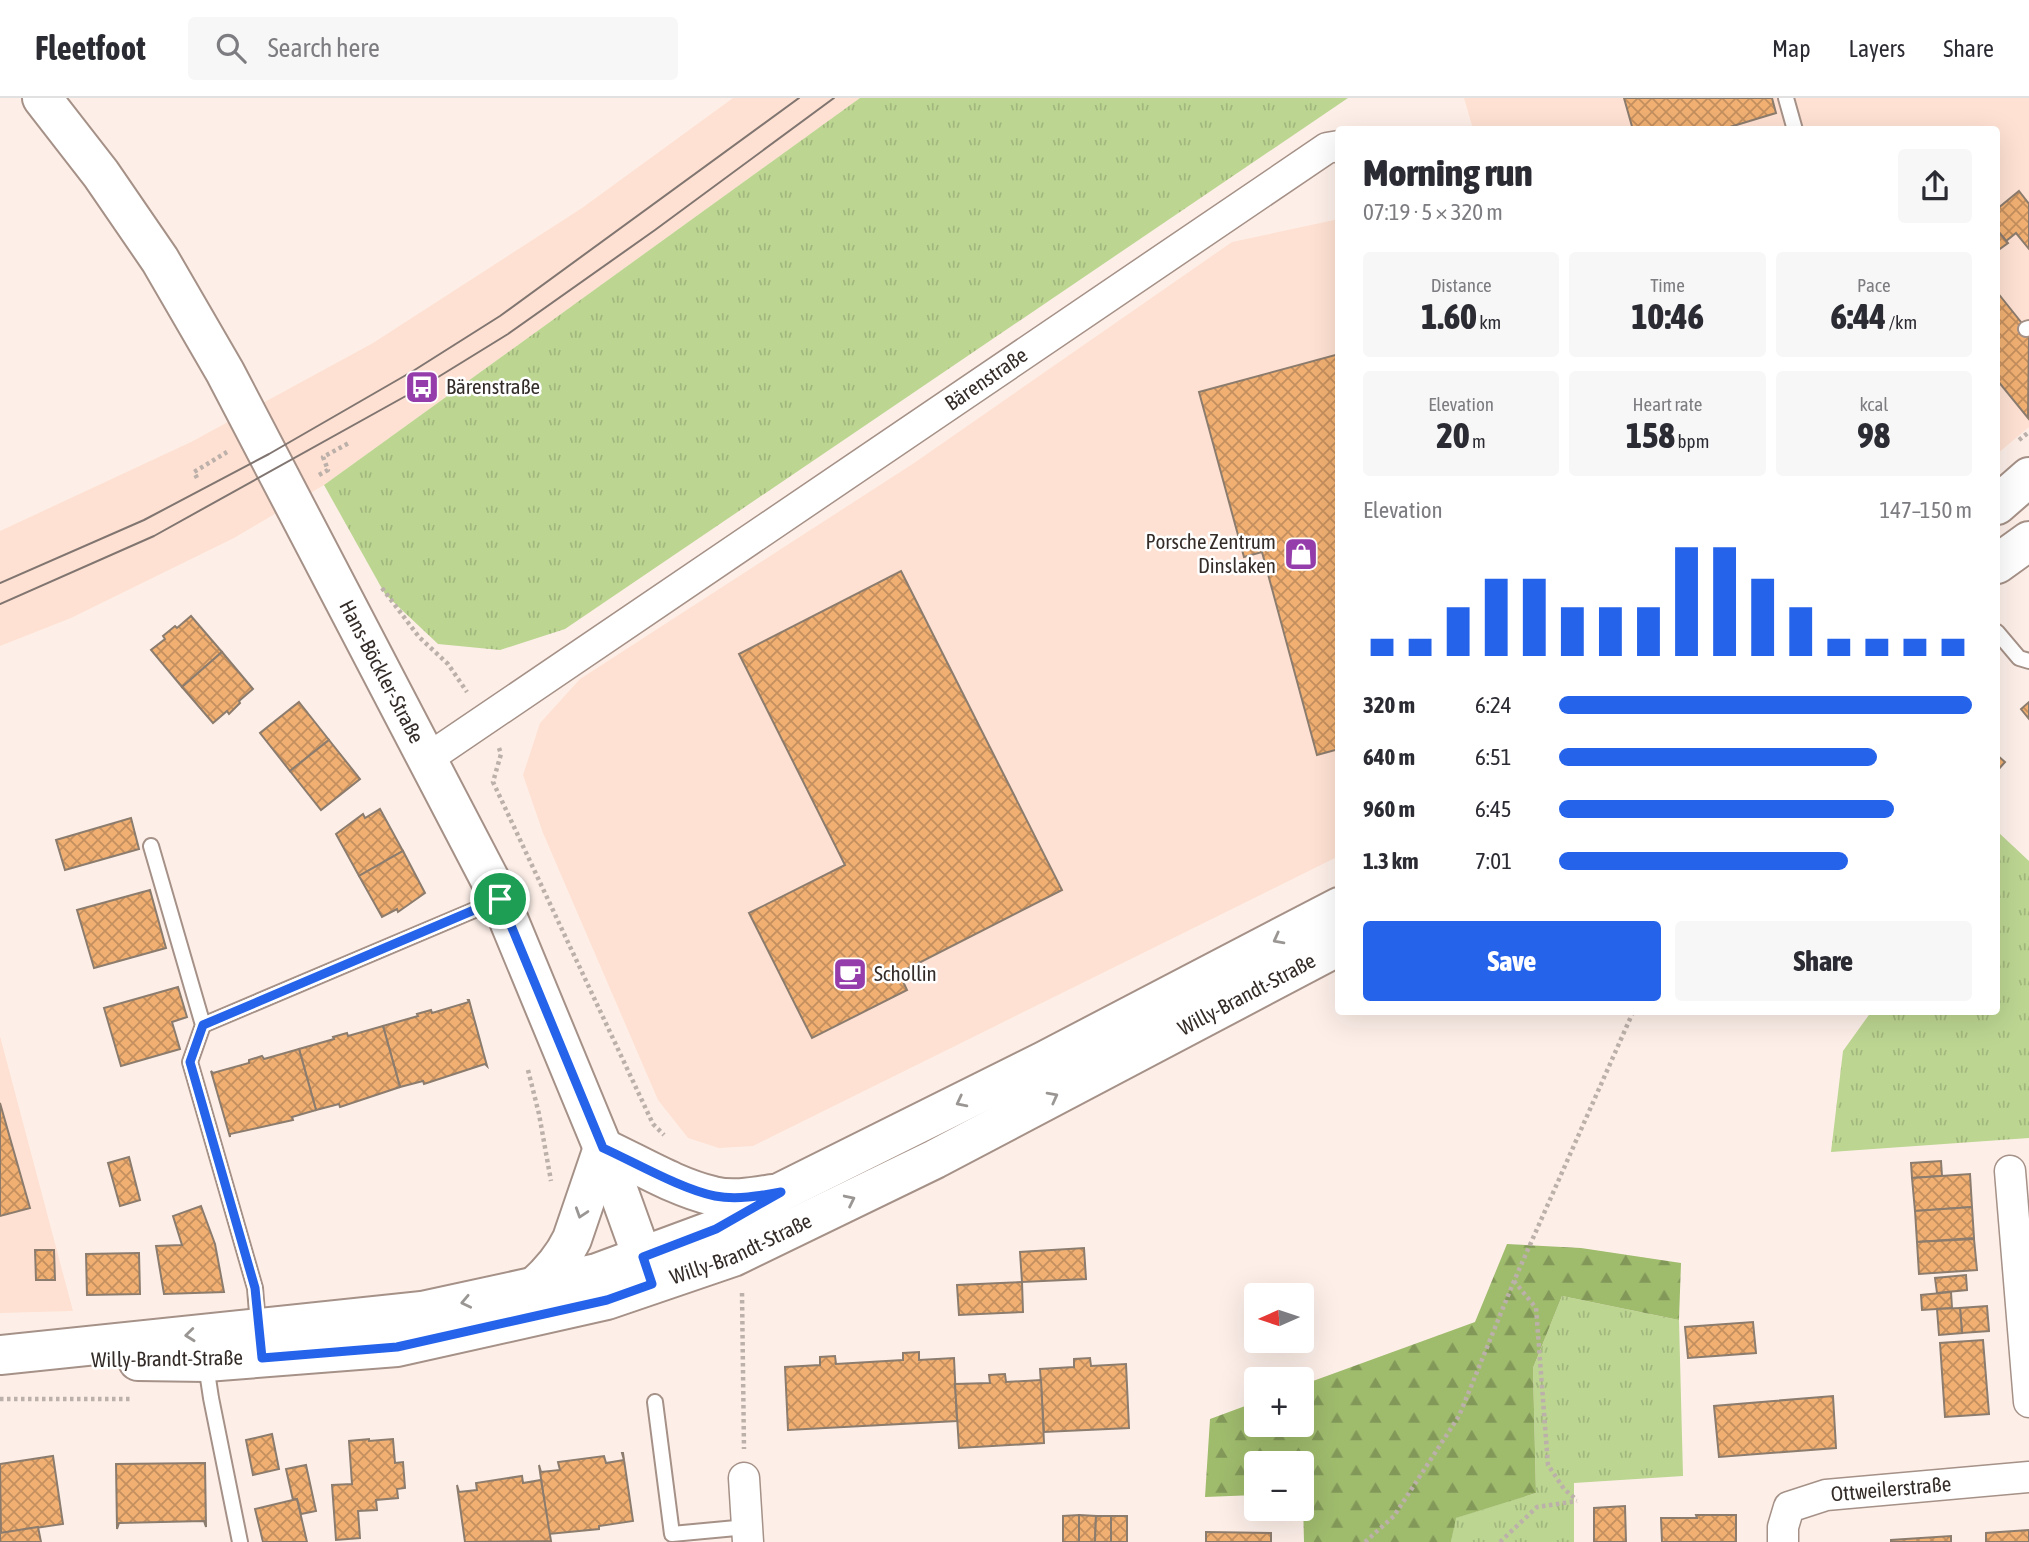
<!DOCTYPE html>
<html lang="en">
<head>
<meta charset="utf-8">
<style>
  :root { --surface:#fff; --page:#f7f7f7; --text:#2b2b33; --muted:#7c7c81; --line:#e1e1e2; --accent:#2563eb }
  body { margin:0; font-family:"Asap Condensed",sans-serif; background:var(--page); color:var(--text); height:100vh; display:flex; flex-direction:column; font-size:26px; white-space:nowrap }
  * { box-sizing:border-box; margin:0 }
  p { font-size:23px; color:var(--muted) }
  .icon { flex:none; width:38px; height:38px; fill:none; stroke:currentColor; stroke-width:2; stroke-linecap:round; stroke-linejoin:round }
  .map { position:relative; flex:1; overflow:hidden }
  .drawer { position:absolute; left:1335px; top:28px; width:665px; height:889px; display:flex; flex-direction:column; background:var(--surface); border-radius:7px; box-shadow:0 7px 28px #0002 }
  .drawer>* { flex:none }
  .needle { width:46px; rotate:267deg }
  .controls { position:absolute; left:1244px; top:1185px; display:grid; gap:14px }
  .controls a { display:grid; place-items:center; width:70px; height:70px; border-radius:7px; background:var(--surface); box-shadow:0 7px 28px #0002; font-size:35px }
  .pin { position:absolute; display:grid; place-items:center; width:60px; height:60px; color:#fff; margin:-30px; border:4px solid #fff; border-radius:50%; box-shadow:0 2px 7px #0007 }
  .round { display:grid; place-items:center; flex:none; width:74px; height:74px; border-radius:7px; background:var(--page) }
  .summary { display:flex; align-items:center; justify-content:space-between; height:119px; padding:0 28px }
  h1 { font-size:38px; font-weight:800; line-height:52px }
  .stats { display:grid; grid-template-columns:repeat(3,1fr); gap:10px; height:119px; padding:7px 28px }
  .stats div { display:grid; align-content:center; border-radius:7px; background:var(--page); text-align:center }
  .stats b { font-size:35px; font-weight:800 }
  .stats small { font-size:19px; font-weight:400 }
  .stats p { font-size:19px }
  .chart { height:196px; padding:14px 28px }
  .chart p { display:flex; justify-content:space-between }
  .chart svg { width:100%; height:126px; margin-top:7px; stroke:var(--accent); stroke-width:6 }
  .primary-button { display:flex; gap:14px; margin-top:auto; padding:14px 28px }
  .primary-button a { flex:1; height:80px; border-radius:7px; background:var(--accent); color:#fff; font-size:28px; font-weight:800; line-height:80px; text-align:center }
  .primary-button a+a { background:var(--page); color:var(--text) }
  ul { padding:0 28px; list-style:none; font-size:23px }
  li { display:grid; grid-template-columns:112px 84px 1fr; align-items:center; height:52px }
  li i { height:18px; border-radius:9px; background:var(--accent) }
  header { display:flex; align-items:center; gap:42px; box-sizing:border-box; height:98px; padding:0 35px; background:var(--surface); border-bottom:2px solid var(--line) }
  header strong { font-size:33px }
  nav { display:flex; gap:38px; margin-inline-start:auto; font-size:24px }
  .search { width:490px; height:63px; background:var(--page); display:flex; align-items:center; gap:18px; box-sizing:border-box; padding:0 24px; border-radius:7px; color:var(--muted); font-size:26px }
  .map>svg:first-child { display:block }
  .built { fill:#fee1d2 }
  .grass { fill:url(#grass-tufts) }
  .forest { fill:url(#forest-firs) }
  .building { fill:url(#building-cross-hatch); stroke:#8c7c6e; stroke-width:2 }
  .lines { fill:none; stroke-linecap:round; stroke-linejoin:round }
  .lane-casing { stroke:#a59187; stroke-width:18 }
  .street-casing { stroke:#a59187; stroke-width:33 }
  .secondary-casing { stroke:#a59187; stroke-width:42 }
  .primary-casing { stroke:#a59187; stroke-width:42 }
  .path { stroke:#bcb0aa; stroke-width:4.5; stroke-dasharray:3.5 3.5; stroke-linecap:butt }
  .lane { stroke:#fff; stroke-width:14 }
  .street { stroke:#fff; stroke-width:30 }
  .secondary { stroke:#fff; stroke-width:38 }
  .primary { stroke:#fff; stroke-width:38 }
  .tram { stroke:#807570; stroke-width:2 }
  .oneway { stroke:#9a9694 }
  .route-casing { stroke:#fff; stroke-width:14 }
  .route { stroke:#2563eb; stroke-width:9 }
  .labels { text-anchor:middle; stroke-width:5; stroke-linejoin:round; paint-order:stroke }
  .street-label { font-size:21px; fill:#342c28; stroke:#fff }
  .poi-label { font-size:21px; fill:#342c28; stroke:#fff; text-anchor:start }
</style>
</head>
<body>
<header>
<strong>Fleetfoot</strong>
<div class="search"><svg class="icon" aria-label="search" viewBox="0 0 24 24"><circle cx="10" cy="10" r="6"/><path d="M15 15l6 6"/></svg>Search here</div>
<nav><a>Map</a><a>Layers</a><a>Share</a></nav>
</header>
<div class="map">
<svg width="2029" height="1444" viewBox="0 0 2029 1444">
  <defs>
    <pattern id="grass-tufts" width="24" height="20" patternUnits="userSpaceOnUse" patternTransform="scale(1.75)"><rect width="24" height="20" fill="#bcd591"/><path d="M3 7l-1-3M5 7V3M7 7l1-3M15 17l-1-3M17 17v-4M19 17l1-3" fill="none" stroke="#a2b77d"/></pattern>
    <pattern id="forest-firs" width="22" height="20" patternUnits="userSpaceOnUse" patternTransform="scale(1.75)"><rect width="22" height="20" fill="#9fbb6c"/><path d="M5 1l3.5 6h-7zM16 11l3.5 6h-7z" fill="#829859"/></pattern>
    <pattern id="building-cross-hatch" width="8" height="8" patternUnits="userSpaceOnUse" patternTransform="scale(1.75)"><rect width="8" height="8" fill="#f1b072"/><path d="M0 0l8 8M0 8l8-8" fill="none" stroke="#c48f5e"/></pattern>
  </defs>
  <rect width="100%" height="100%" fill="#fdefe8"/>
  <g class="built">
    <polygon points="733,0 860,0 324,387 234,440 71,520 0,548 0,433 191,344 373,245 582,110"/>
    <polygon points="1464,0 2029,0 2029,329 1997,356 1997,32 1473,31"/>
    <polygon points="1339,121 1339,758 753,1048 719,1050 688,1040 658,1002 543,735 523,677 540,625 580,581 914,365 1232,144"/>
    <polygon points="0,938 73,1213 0,1215"/>
  </g>
  <g class="grass">
    <polygon points="860,0 1348,0 565,531 500,552 438,546 385,496 324,387"/>
    <polygon points="1998,734 2029,763 2029,1040 1831,1054 1843,953 1871,914 1997,914"/>
    <polygon points="1562,1198 1679,1222 1683,1378 1574,1385 1574,1444 1451,1444 1455,1420 1536,1395 1533,1270"/>
  </g>
  <polygon class="forest" points="1507,1146 1581,1150 1681,1165 1679,1222 1562,1198 1533,1270 1536,1395 1456,1420 1451,1444 1304,1444 1302,1365 1256,1365 1256,1397 1205,1399 1210,1321 1256,1304 1256,1326 1302,1326 1302,1287 1475,1224"/>
  <g class="building">
    <polygon points="1624,0 1772,0 1776,15 1720,32 1633,32"/>
    <polygon points="2019,93 2029,106 2029,151 2016,135 2006,143 1997,132 1997,111"/>
    <polygon points="1997,132 2008,145 1997,153"/>
    <polygon points="1997,194 2029,234 2028,320 1997,282"/>
    <polygon points="1339,256 1339,651 1317,657 1262,454 1244,459 1199,294"/>
    <polygon points="901,473 1062,792 899,875 907,892 812,940 749,815 845,767 739,556"/>
    <polygon points="191,518 222,554 182,589 151,552 165,541 163,538 175,528 177,530"/>
    <polygon points="222,554 253,591 239,603 240,605 229,616 227,613 213,625 182,589"/>
    <polygon points="299,604 329,642 290,673 260,635"/>
    <polygon points="2029,604 2029,621 2021,611"/>
    <polygon points="329,642 360,681 321,712 290,673"/>
    <polygon points="1997,657 2005,664 1997,673"/>
    <polygon points="380,711 403,753 359,778 336,736 363,716 365,720"/>
    <polygon points="131,720 139,751 65,772 56,742"/>
    <polygon points="403,753 425,795 398,814 397,811 382,819 359,778"/>
    <polygon points="150,792 166,850 94,870 77,812"/>
    <polygon points="178,889 187,919 172,924 180,951 121,968 104,910"/>
    <polygon points="468,902 469,902 487,968 485,966 424,986 423,983 400,989 383,928 418,918 417,916 431,912 432,915 469,904"/>
    <polygon points="383,928 400,989 340,1009 339,1006 316,1012 299,951 334,941 333,939 347,935 348,938"/>
    <polygon points="299,951 316,1012 292,1019 293,1022 230,1036 230,1039 211,973 213,975 249,965 249,962 262,958 264,961"/>
    <polygon points="0,1005 30,1110 0,1118"/>
    <polygon points="129,1059 140,1102 120,1108 108,1065"/>
    <polygon points="1941,1063 1942,1078 1912,1080 1911,1065"/>
    <polygon points="1970,1076 1972,1109 1915,1113 1912,1080"/>
    <polygon points="201,1108 215,1146 224,1194 164,1196 156,1148 182,1147 173,1118"/>
    <polygon points="1972,1109 1974,1140 1917,1144 1915,1113"/>
    <polygon points="1974,1141 1977,1172 1919,1176 1917,1144"/>
    <polygon points="1084,1150 1086,1181 1022,1184 1020,1154"/>
    <polygon points="35,1152 54,1152 55,1182 36,1182"/>
    <polygon points="139,1155 140,1196 87,1197 86,1156"/>
    <polygon points="1966,1177 1967,1192 1937,1195 1935,1180"/>
    <polygon points="1022,1184 1023,1214 959,1217 957,1187"/>
    <polygon points="1951,1194 1952,1210 1922,1212 1921,1197"/>
    <polygon points="1987,1208 1989,1233 1962,1235 1960,1210"/>
    <polygon points="1960,1210 1962,1235 1939,1237 1937,1211"/>
    <polygon points="1753,1224 1756,1255 1688,1260 1685,1229"/>
    <polygon points="1983,1242 1989,1316 1945,1319 1940,1245"/>
    <polygon points="919,1254 919,1262 954,1260 957,1323 788,1332 785,1269 820,1267 820,1259 835,1258 836,1266 903,1262 903,1255"/>
    <polygon points="1090,1260 1091,1268 1126,1266 1129,1330 1044,1334 1040,1271 1074,1269 1074,1261"/>
    <polygon points="1005,1276 1006,1284 1041,1282 1044,1345 959,1350 955,1286 990,1285 989,1277"/>
    <polygon points="1833,1298 1836,1350 1719,1359 1714,1308"/>
    <polygon points="272,1336 279,1371 253,1377 246,1342"/>
    <polygon points="369,1341 369,1343 393,1341 395,1365 403,1364 405,1390 397,1391 398,1400 376,1402 377,1412 358,1413 360,1440 336,1442 332,1387 352,1386 349,1343"/>
    <polygon points="622,1355 623,1355 633,1423 599,1428 599,1431 549,1436 539,1367 541,1374 560,1372 558,1364 604,1358 606,1365 624,1362"/>
    <polygon points="53,1358 63,1426 1,1435 0,1366"/>
    <polygon points="205,1365 206,1429 204,1423 119,1425 117,1431 116,1366"/>
    <polygon points="306,1367 316,1413 301,1416 297,1401 293,1402 286,1371"/>
    <polygon points="522,1378 523,1385 541,1382 551,1443 465,1444 457,1387 459,1394 477,1392 476,1385"/>
    <polygon points="297,1401 307,1444 263,1444 255,1411"/>
    <polygon points="1625,1408 1626,1444 1594,1444 1594,1410"/>
    <polygon points="1079,1417 1096,1418 1095,1444 1079,1444"/>
    <polygon points="1079,1417 1079,1444 1063,1444 1063,1418"/>
    <polygon points="1696,1417 1736,1417 1736,1444 1662,1444 1661,1420 1697,1420"/>
    <polygon points="1096,1418 1111,1418 1111,1444 1095,1444"/>
    <rect x="1111" y="1418" width="16" height="26"/>
    <polygon points="38,1429 41,1444 0,1444 0,1435"/>
    <polygon points="2029,1432 2029,1444 1986,1444 1986,1435"/>
    <polygon points="1206,1434 1271,1435 1271,1444 1206,1444"/>
    <polygon points="1951,1438 1951,1444 1891,1444 1891,1442"/>
  </g>
  <g class="lines">
    <g class="lane-casing">
      <g id="lane">
        <polyline points="1786,0 1795,32"/>
        <polyline points="2026,231 2029,230"/>
        <polyline points="1997,534 2019,560 2029,563"/>
        <polyline points="151,748 203,927 190,964 255,1190 258,1227"/>
        <polyline points="203,927 498,802"/>
        <polyline points="206,1267 211,1300 240,1444"/>
        <polyline points="655,1304 672,1436 747,1429"/>
      </g>
    </g>
    <g class="street-casing">
      <g id="street">
        <path id="s1" d="M427 661 1327 50 1339 48"/>
        <polyline points="2010,1073 2029,1304"/>
        <polyline points="744,1380 748,1444"/>
        <path id="s2" d="M1783 1444V1429L1789 1409 1826 1397 2029 1379"/>
      </g>
    </g>
    <g class="secondary-casing">
      <g id="secondary">
        <path id="s3" d="M42 0 101 76 160 162 225 274 500 801 603 1050 652 1186"/>
      </g>
    </g>
    <g class="primary-casing">
      <g id="primary">
        <polyline points="1997,407 2029,379"/>
        <polyline points="1997,466 2029,443"/>
        <path d="M533 1190C549 1176 563 1160 572 1141L603 1050C638 1066 675 1089 713 1098 732 1103 753 1099 772 1096"/>
        <polyline points="0,1257 422,1213 597,1175 716,1131 781,1094 1044,963 1339,809"/>
        <path id="s4" d="M138 1263 206 1264 397 1249 607 1202 733 1159 935 1061 1339 848"/>
      </g>
    </g>
    <g class="path">
      <polyline points="2019,342 2029,334"/>
      <polyline points="319,377 328,372 323,359 349,345"/>
      <polyline points="197,380 194,374 227,354"/>
      <polyline points="382,490 419,539 448,566 467,594"/>
      <polyline points="499,650 501,656 493,684 653,1026 664,1037"/>
      <polyline points="528,972 539,1016 551,1083"/>
      <polyline points="1514,1183 1536,1210 1548,1367 1564,1391 1577,1402"/>
      <polyline points="742,1195 744,1351"/>
      <polyline points="0,1301 132,1301"/>
      <polyline points="1365,1444 1394,1418 1459,1318 1514,1183 1633,914"/>
      <polyline points="1500,1444 1537,1409 1577,1403"/>
    </g>
    <use href="#lane" class="lane"/>
    <use href="#street" class="street"/>
    <use href="#secondary" class="secondary"/>
    <use href="#primary" class="primary"/>
    <g class="tram">
      <polyline points="0,485 144,422 269,356 413,273 500,218 799,0"/>
      <polyline points="0,506 154,438 422,289 508,236 655,132 834,0"/>
    </g>
  </g>
  <defs><path id="oneway-chevron" d="M-2-3.5L2.5 0L-2 3.5" fill="none" stroke-width="1.6" stroke-linecap="round" stroke-linejoin="round" transform="scale(1.75)"/></defs>
  <g class="oneway">
    <use href="#oneway-chevron" transform="translate(1278 841) rotate(152)"/>
    <use href="#oneway-chevron" transform="translate(1053 999) rotate(-28)"/>
    <use href="#oneway-chevron" transform="translate(961 1004) rotate(153)"/>
    <use href="#oneway-chevron" transform="translate(850 1102) rotate(-26)"/>
    <use href="#oneway-chevron" transform="translate(581 1115) rotate(108)"/>
    <use href="#oneway-chevron" transform="translate(466 1204) rotate(168)"/>
    <use href="#oneway-chevron" transform="translate(190 1237) rotate(174)"/>
  </g>
  <g class="lines">
    <g class="route-casing">
      <path id="route" d="M500 801 603 1050C634 1064 683 1092 715 1098 737 1102 759 1098 781 1094L716 1131 643 1159 652 1186 607 1202 397 1249 262 1260 255 1190 190 964 203 927Z"/>
    </g>
    <use href="#route" class="route"/>
  </g>
  <defs>
    <g id="bus-square" transform="scale(1.75)"><rect x="-9" y="-9" width="18" height="18" rx="4" fill="#953eab" stroke="#fff"/><path d="M-5-6H5V4H4V6H2V4H-2V6H-4V4H-5ZM-3.5-4V0h7V-4ZM-3.5 1.2v1.5H-2V1.2ZM2 1.2v1.5H3.5V1.2Z" fill="#fff"/></g>
    <g id="shop-square" transform="scale(1.75)"><rect x="-9" y="-9" width="18" height="18" rx="4" fill="#953eab" stroke="#fff"/><path d="M-5-2.5h2.3a2.7 3.5 0 0 1 5.4 0H5L5.5 6h-11ZM-1.5-2.5h3a1.5 2.3 0 0 0-3 0Z" fill="#fff"/></g>
    <g id="cafe-square" transform="scale(1.75)"><rect x="-9" y="-9" width="18" height="18" rx="4" fill="#953eab" stroke="#fff"/><path d="M-5.5-4.5H6V0H3Q3 3.5 0 3.5H-2.5Q-5.5 3.5-5.5 0ZM3-3.2v2h1.7v-2ZM-6 4.5H4V6H-6Z" fill="#fff"/></g>
  </defs>
  <g fill-rule="evenodd">
    <use href="#bus-square" x="422" y="289"/>
    <use href="#shop-square" x="1301" y="456"/>
    <use href="#cafe-square" x="850" y="876"/>
  </g>
  <g class="labels">
    <g class="street-label">
      <text dy="7" stroke="none"><textPath href="#s1" startOffset="676">Bärenstraße</textPath></text>
      <text dy="7" stroke="none"><textPath href="#s3" startOffset="668">Hans-Böckler-Straße</textPath></text>
      <text dy="7" stroke="none"><textPath href="#s4" startOffset="1185">Willy-Brandt-Straße</textPath></text>
      <text dy="7" stroke="none"><textPath href="#s4" startOffset="618">Willy-Brandt-Straße</textPath></text>
      <text transform="translate(167 1261) rotate(-1)" y="7">Willy-Brandt-Straße</text>
      <text dy="7" stroke="none"><textPath href="#s2" startOffset="140">Ottweilerstraße</textPath></text>
    </g>
    <g class="poi-label">
      <text x="446" y="296">Bärenstraße</text>
      <text x="1276" y="451" text-anchor="end">Porsche Zentrum<tspan x="1276" dy="24">Dinslaken</tspan></text>
      <text x="874" y="883">Schollin</text>
    </g>
  </g>
</svg>
<div class="controls">
<a><svg class="needle" viewBox="-14 -14 28 28"><path d="M0-13l5 13h-10z" fill="#e53935"/><path d="M0 13l5-13h-10z" fill="#7c7c81"/></svg></a>
<a>+</a>
<a>−</a>
</div>
<div class="pin" style="left:500px;top:801px;background:#1e9e55"><svg class="icon" aria-label="arrive" viewBox="0 0 24 24"><path d="M6 21V4h12l-3 4 3 4H6"/></svg></div>
<section class="drawer">
<div class="summary"><div><h1>Morning run</h1><p>07:19 · 5 × 320 m</p></div><a class="round"><svg class="icon" aria-label="share" viewBox="0 0 24 24"><path d="M12 15V3M7 8l5-5 5 5M5 13v7h14v-7"/></svg></a></div>
<div class="stats">
<div><p>Distance</p><b>1.60<small> km</small></b></div>
<div><p>Time</p><b>10:46</b></div>
<div><p>Pace</p><b>6:44<small> /km</small></b></div>
</div>
<div class="stats">
<div><p>Elevation</p><b>20<small> m</small></b></div>
<div><p>Heart rate</p><b>158<small> bpm</small></b></div>
<div><p>kcal</p><b>98</b></div>
</div>
<div class="chart"><p><span>Elevation</span>147–150 m</p>
<svg viewBox="0 0 160 44" preserveAspectRatio="none"><path d="M5 44V38M15 44V38M25 44V27M35 44V17M45 44V17M55 44V27M65 44V27M75 44V27M85 44V6M95 44V6M105 44V17M115 44V27M125 44V38M135 44V38M145 44V38M155 44V38"/></svg>
</div>
<ul>
<li><b>320 m</b>6:24<i style="width:100%"></i></li>
<li><b>640 m</b>6:51<i style="width:77%"></i></li>
<li><b>960 m</b>6:45<i style="width:81%"></i></li>
<li><b>1.3 km</b>7:01<i style="width:70%"></i></li>
</ul>
<div class="primary-button"><a>Save</a><a>Share</a></div>
</section>
</div>
</body>
</html>
